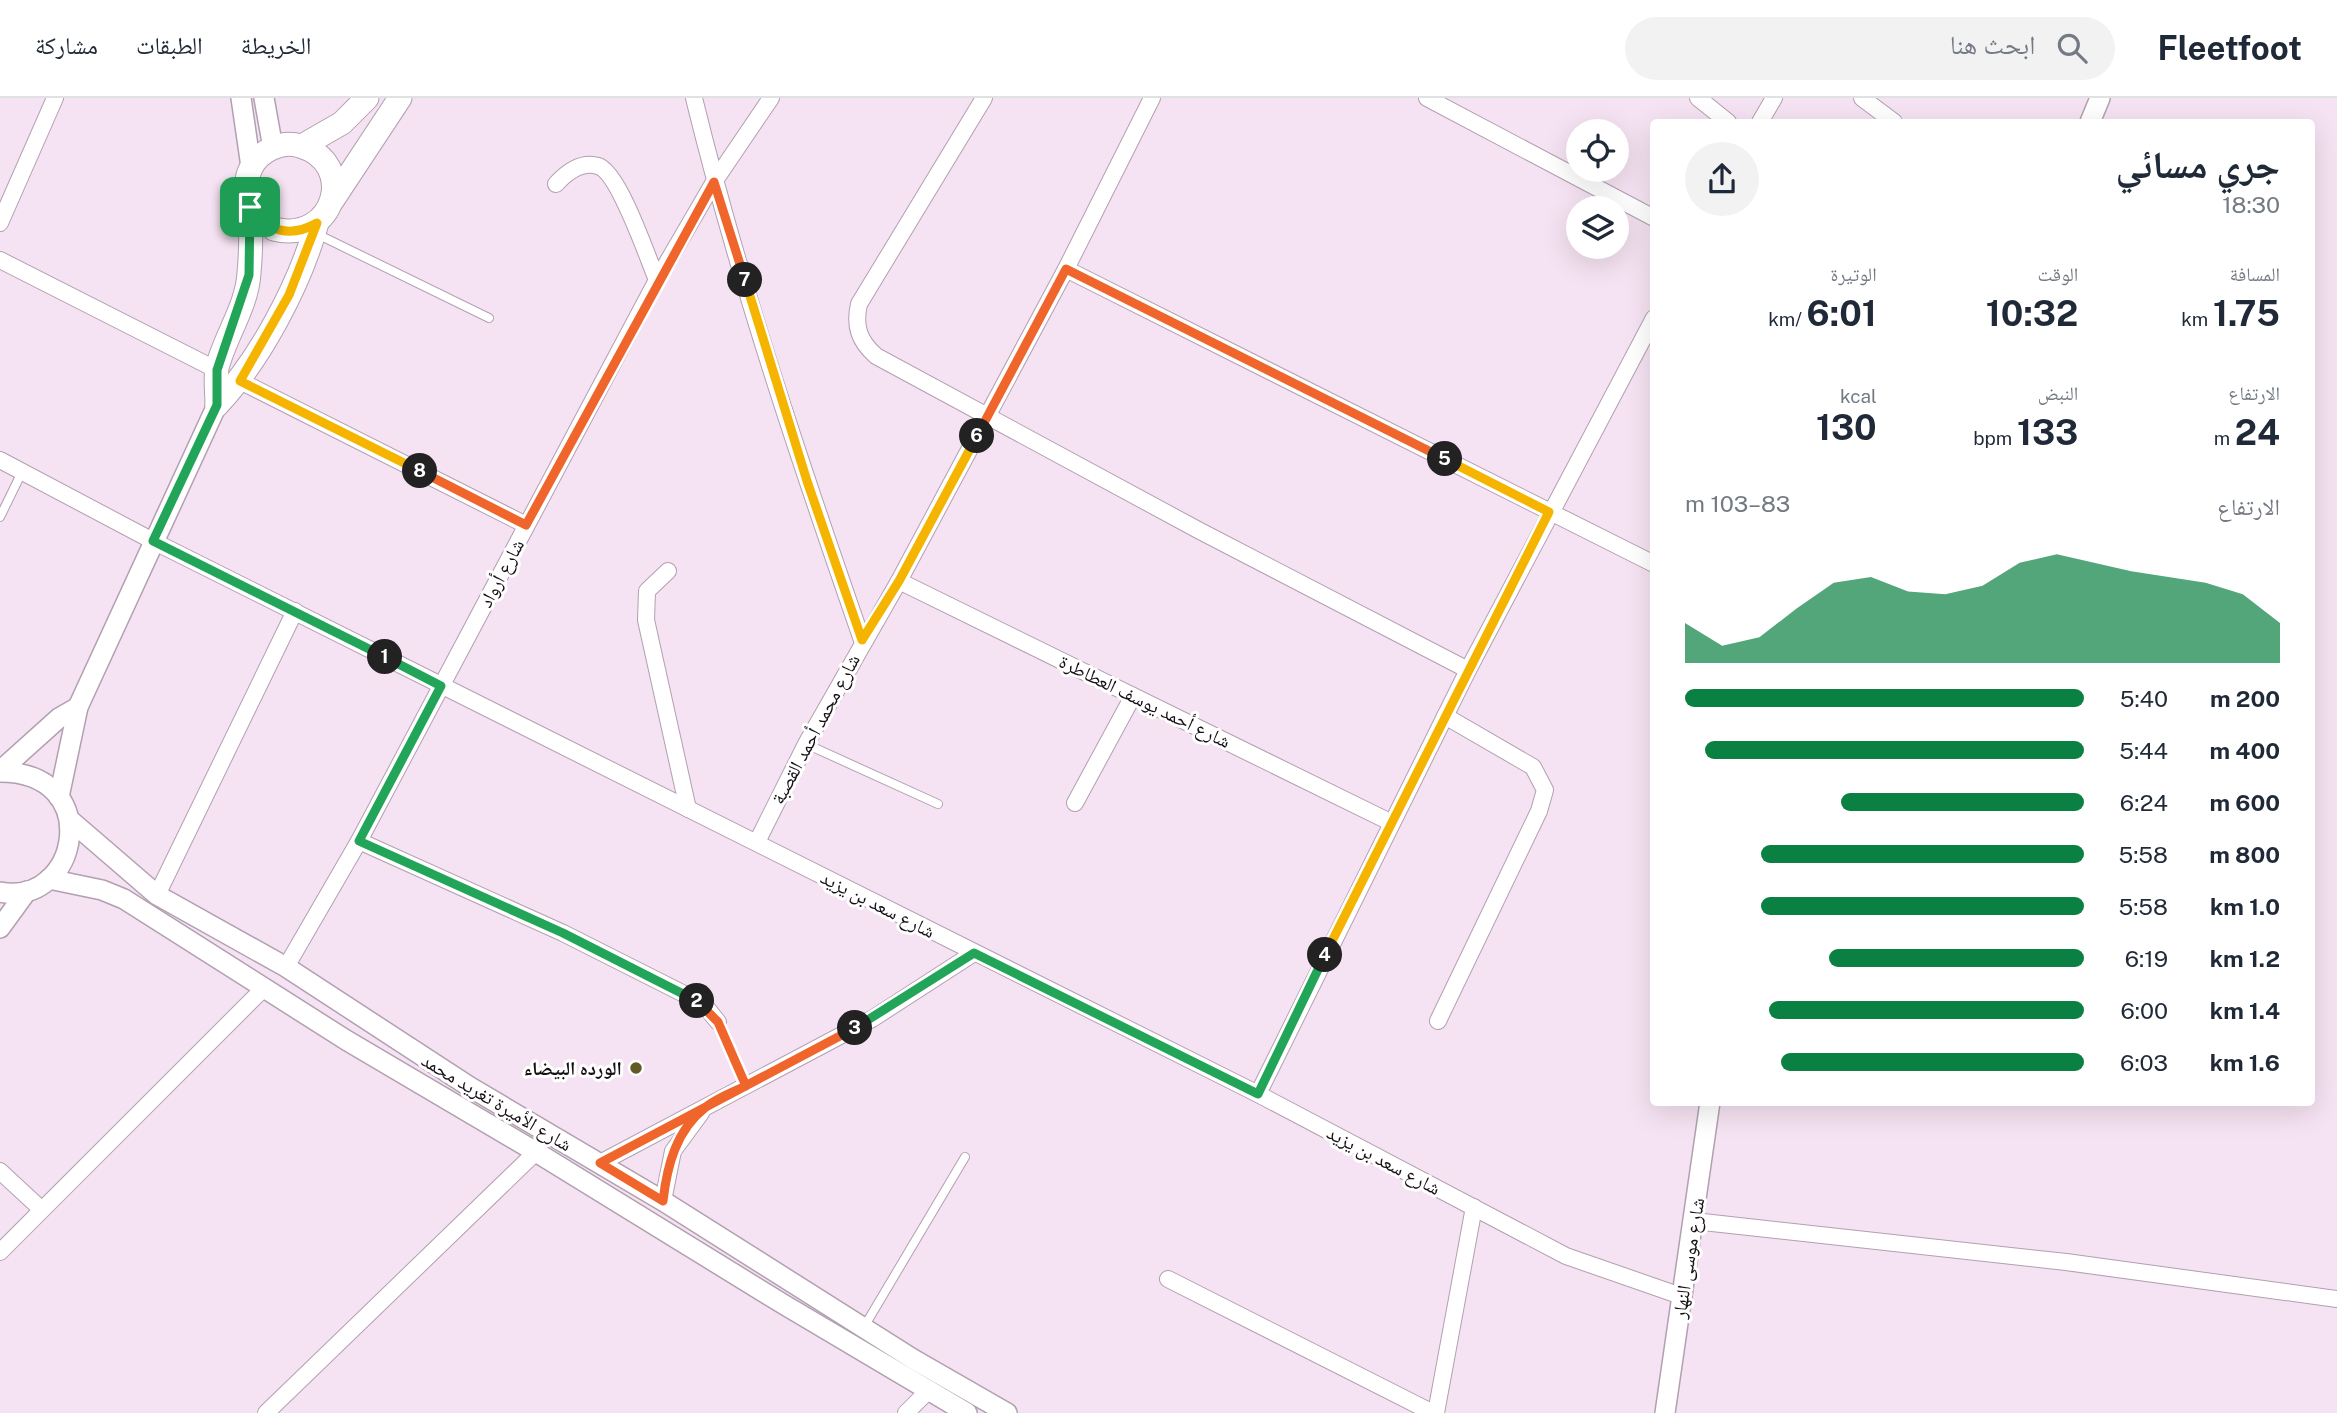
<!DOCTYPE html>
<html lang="ar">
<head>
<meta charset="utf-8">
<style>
  :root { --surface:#fff; --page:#f2f2f3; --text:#1f2937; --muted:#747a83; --line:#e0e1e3; --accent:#0b8043 }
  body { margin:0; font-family:"Public Sans","Noto Naskh Arabic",sans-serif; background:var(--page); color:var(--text); direction:rtl; height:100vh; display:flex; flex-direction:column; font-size:26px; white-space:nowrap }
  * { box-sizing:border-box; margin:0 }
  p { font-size:23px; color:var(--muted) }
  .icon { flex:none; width:38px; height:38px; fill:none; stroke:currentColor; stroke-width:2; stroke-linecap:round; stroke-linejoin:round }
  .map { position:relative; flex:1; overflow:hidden; direction:ltr }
  .side { position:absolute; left:1650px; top:21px; width:665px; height:987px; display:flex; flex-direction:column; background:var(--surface); border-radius:7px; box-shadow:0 7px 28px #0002; direction:rtl }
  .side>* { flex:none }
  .controls { position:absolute; left:1566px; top:21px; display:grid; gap:14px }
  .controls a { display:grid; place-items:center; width:63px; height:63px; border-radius:50%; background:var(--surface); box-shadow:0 7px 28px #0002; font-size:35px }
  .pin { position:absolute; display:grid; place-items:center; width:60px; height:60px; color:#fff; margin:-30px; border-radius:14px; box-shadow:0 4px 10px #0006 }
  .km { position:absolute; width:35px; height:35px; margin:-18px; border-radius:50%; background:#222; color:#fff; font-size:19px; line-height:35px; text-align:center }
  .round { display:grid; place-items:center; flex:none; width:74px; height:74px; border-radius:37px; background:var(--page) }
  .head { display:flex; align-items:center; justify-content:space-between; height:119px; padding:0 35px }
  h1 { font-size:38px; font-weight:700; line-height:52px }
  .stats { display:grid; grid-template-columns:repeat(3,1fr); gap:10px; height:119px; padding:7px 35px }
  .stats div { display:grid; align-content:center }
  .stats b { font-size:35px; font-weight:700 }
  .stats small { font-size:19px; font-weight:400 }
  .stats p { font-size:19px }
  .chart { height:196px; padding:14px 35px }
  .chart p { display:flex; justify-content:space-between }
  .chart svg { width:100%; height:126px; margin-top:7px; fill:var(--accent); opacity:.7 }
  ul { padding:0 35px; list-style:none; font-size:23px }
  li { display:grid; grid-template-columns:112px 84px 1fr; align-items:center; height:52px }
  li i { height:18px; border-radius:9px; background:var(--accent) }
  header { display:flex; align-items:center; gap:42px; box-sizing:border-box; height:98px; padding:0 35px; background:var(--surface); border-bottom:2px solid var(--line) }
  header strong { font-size:33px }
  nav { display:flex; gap:38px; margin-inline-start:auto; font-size:24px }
  .search { width:490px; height:63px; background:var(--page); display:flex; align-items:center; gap:18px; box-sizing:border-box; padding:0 24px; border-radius:38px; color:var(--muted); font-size:26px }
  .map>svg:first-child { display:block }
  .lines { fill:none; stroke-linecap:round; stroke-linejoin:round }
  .service-casing { stroke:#b2a0b0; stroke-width:10 }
  .minor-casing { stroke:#b2a0b0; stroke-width:18 }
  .tertiary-casing { stroke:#b2a0b0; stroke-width:22 }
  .secondary-casing { stroke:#b2a0b0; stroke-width:25 }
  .service { stroke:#fff; stroke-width:8 }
  .minor { stroke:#fff; stroke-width:16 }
  .tertiary { stroke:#fff; stroke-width:19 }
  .secondary { stroke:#fff; stroke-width:23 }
  .split-1-casing { stroke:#fff; stroke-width:14 }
  .split-2-casing { stroke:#fff; stroke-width:14 }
  .split-3-casing { stroke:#fff; stroke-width:14 }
  .split-4-casing { stroke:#fff; stroke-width:14 }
  .split-5-casing { stroke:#fff; stroke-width:14 }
  .split-6-casing { stroke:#fff; stroke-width:14 }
  .split-7-casing { stroke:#fff; stroke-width:14 }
  .split-8-casing { stroke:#fff; stroke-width:14 }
  .split-9-casing { stroke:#fff; stroke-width:14 }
  .split-1 { stroke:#22a559; stroke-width:9 }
  .split-2 { stroke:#22a559; stroke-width:9 }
  .split-3 { stroke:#f0652b; stroke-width:9 }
  .split-4 { stroke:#22a559; stroke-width:9 }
  .split-5 { stroke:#f5b400; stroke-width:9 }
  .split-6 { stroke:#f0652b; stroke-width:9 }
  .split-7 { stroke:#f5b400; stroke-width:9 }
  .split-8 { stroke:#f0652b; stroke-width:9 }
  .split-9 { stroke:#f5b400; stroke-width:9 }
  .poi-dot { fill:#605a27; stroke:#fff; stroke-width:2.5 }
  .labels { text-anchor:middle; stroke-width:6; stroke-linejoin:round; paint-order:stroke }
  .street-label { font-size:19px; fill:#161015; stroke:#fff }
  .poi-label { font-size:19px; font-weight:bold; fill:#161015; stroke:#fff; text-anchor:end }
</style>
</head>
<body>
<header>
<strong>Fleetfoot</strong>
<div class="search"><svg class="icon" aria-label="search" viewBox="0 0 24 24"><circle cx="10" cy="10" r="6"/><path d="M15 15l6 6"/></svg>ابحث هنا</div>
<nav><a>الخريطة</a><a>الطبقات</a><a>مشاركة</a></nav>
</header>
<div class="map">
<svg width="2337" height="1315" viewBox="0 0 2337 1315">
  <rect width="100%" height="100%" fill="#f5e2f2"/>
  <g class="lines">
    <g class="service-casing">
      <g id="service">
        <polyline points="317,136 489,220"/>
        <polyline points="0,419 22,374"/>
        <polyline points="806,646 938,706"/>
        <polyline points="718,924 746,988"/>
        <polyline points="864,1229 965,1059"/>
      </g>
    </g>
    <g class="minor-casing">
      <g id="minor">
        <path d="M694 0C739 184 800 364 862 542"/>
        <path d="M984 0 859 206C854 228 859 243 876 258L1200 433 1468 572"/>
        <polyline points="1427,0 1654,120"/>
        <polyline points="1698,0 1728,24"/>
        <polyline points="1862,0 1894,24"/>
        <polyline points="1760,24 1774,0"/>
        <path d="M556 86C567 74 581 63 598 68 619 74 648 161 657 182"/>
        <polyline points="0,125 55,0"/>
        <polyline points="0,162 217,272"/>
        <polyline points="1066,171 1654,466"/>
        <polyline points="240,283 526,427"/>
        <polyline points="0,362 153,443 1258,996 1566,1158 1681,1198"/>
        <polyline points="668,473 647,493 646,522 688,711"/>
        <polyline points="899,483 1390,724"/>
        <polyline points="1075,705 1133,598"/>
        <polyline points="359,743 563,835 692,900 706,909 718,924"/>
        <polyline points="757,744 806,646 899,483 1066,171 1152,0"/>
        <polyline points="157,797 295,513"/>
        <polyline points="286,869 359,743 657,182 714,84 771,0"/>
        <polyline points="1438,923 1539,713 1545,692 1533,669 1445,618"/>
        <polyline points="1258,996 1468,572 1654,220"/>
        <polyline points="600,1065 872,921 974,855"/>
        <polyline points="0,1073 41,1111"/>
        <polyline points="663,1103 673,1053 701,1015"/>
        <polyline points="1694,1123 2066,1164 2337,1201"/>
        <polyline points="0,1154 263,891"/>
        <polyline points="1168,1181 1433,1315"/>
        <polyline points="266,1315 536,1054"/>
        <polyline points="906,1315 929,1292"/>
        <polyline points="1436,1315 1474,1109"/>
      </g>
    </g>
    <g class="tertiary-casing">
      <g id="tertiary">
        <polyline points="241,0 251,69"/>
        <polyline points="264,0 273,50"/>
        <polyline points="2090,24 2100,0"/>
        <polyline points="0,673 59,620 78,609"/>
        <path d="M0 674C106 674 79 810 0 794"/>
        <polyline points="59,699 78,609 217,307"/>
        <polyline points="70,722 157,797 286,869 470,989 663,1103 913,1261 1007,1315"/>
        <polyline points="49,781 102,792 124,801 346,942 536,1054 783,1206 967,1315"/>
        <polyline points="0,830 27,793"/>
        <polyline points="1665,1315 1710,1004"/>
      </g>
    </g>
    <g class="secondary-casing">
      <g id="secondary">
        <polyline points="302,48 342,25 367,0"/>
        <polyline points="332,103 400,0"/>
        <path d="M217 307C217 296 215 282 217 270 225 238 247 209 249 175 251 154 251 131 250 111 248 96 243 85 251 70 259 53 282 42 300 48 358 65 335 146 274 131"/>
        <path d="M217 307C260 262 300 186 317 125"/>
      </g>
    </g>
    <use href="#service" class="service"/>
    <use href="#minor" class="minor"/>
    <use href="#tertiary" class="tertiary"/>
    <use href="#secondary" class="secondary"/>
  </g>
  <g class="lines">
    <g class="split-1-casing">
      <polyline id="split-1" points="250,109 249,177 217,272 217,307 153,443 385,559"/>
    </g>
    <g class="split-2-casing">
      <polyline id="split-2" points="385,559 441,588 359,743 563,835 697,903"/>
    </g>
    <g class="split-3-casing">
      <path id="split-3" d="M697 903 718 924 746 988C733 994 717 1000 706 1009 676 1032 667 1068 663 1103L600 1065C685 1020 770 975 855 930"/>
    </g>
    <g class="split-4-casing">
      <polyline id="split-4" points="855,930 974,855 1258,996 1325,857"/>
    </g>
    <g class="split-5-casing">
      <polyline id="split-5" points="1325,857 1549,414 1445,361"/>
    </g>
    <g class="split-6-casing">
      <polyline id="split-6" points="977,338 1066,171 1445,361"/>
    </g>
    <g class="split-7-casing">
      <polyline id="split-7" points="745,182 807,383 862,542 899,483 977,338"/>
    </g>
    <g class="split-8-casing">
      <polyline id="split-8" points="420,373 526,427 714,84 745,182"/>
    </g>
    <g class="split-9-casing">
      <path id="split-9" d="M250 109C266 134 291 140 317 125L289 197 240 283 420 373"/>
    </g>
    <use href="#split-1" class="split-1"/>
    <use href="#split-2" class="split-2"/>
    <use href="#split-3" class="split-3"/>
    <use href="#split-4" class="split-4"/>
    <use href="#split-5" class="split-5"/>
    <use href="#split-6" class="split-6"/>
    <use href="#split-7" class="split-7"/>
    <use href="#split-8" class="split-8"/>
    <use href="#split-9" class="split-9"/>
  </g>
  <circle class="poi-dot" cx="636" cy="970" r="7"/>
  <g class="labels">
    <g class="street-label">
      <text transform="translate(501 475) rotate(-62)" y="7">شارع أرواد</text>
      <text transform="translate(1145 603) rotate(26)" y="7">شارع أحمد يوسف العطاطرة</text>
      <text transform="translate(815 631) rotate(-62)" y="7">شارع محمد أحمد القصبة</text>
      <text transform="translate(878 806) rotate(27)" y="7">شارع سعد بن يزيد</text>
      <text transform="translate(497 1004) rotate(31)" y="7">شارع الأميرة تغريد محمد</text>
      <text transform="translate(1384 1062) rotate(28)" y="7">شارع سعد بن يزيد</text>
      <text transform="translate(1688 1160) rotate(-81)" y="7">شارع موسى النهار</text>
    </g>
    <g class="poi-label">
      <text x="622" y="977">الورده البيضاء</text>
    </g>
  </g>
</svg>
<div class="controls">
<a><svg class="icon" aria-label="locate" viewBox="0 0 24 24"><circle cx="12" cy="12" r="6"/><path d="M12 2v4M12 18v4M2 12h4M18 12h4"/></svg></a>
<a><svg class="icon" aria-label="layers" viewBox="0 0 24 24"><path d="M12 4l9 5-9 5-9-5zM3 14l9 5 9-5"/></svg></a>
</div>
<div class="pin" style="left:250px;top:109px;background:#1e9e55"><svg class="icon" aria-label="arrive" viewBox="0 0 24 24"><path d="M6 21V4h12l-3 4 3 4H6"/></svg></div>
<b class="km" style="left:385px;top:559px">1</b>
<b class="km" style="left:697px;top:903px">2</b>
<b class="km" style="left:855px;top:930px">3</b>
<b class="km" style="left:1325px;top:857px">4</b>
<b class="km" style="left:1445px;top:361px">5</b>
<b class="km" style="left:977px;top:338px">6</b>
<b class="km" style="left:745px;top:182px">7</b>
<b class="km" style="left:420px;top:373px">8</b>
<section class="side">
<div class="head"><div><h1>جري مسائي</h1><p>18:30</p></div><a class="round"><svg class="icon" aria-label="share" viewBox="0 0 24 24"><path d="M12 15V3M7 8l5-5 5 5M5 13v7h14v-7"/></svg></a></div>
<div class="stats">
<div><p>المسافة</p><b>1.75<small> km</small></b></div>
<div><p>الوقت</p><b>10:32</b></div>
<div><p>الوتيرة</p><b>6:01<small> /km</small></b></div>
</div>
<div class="stats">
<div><p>الارتفاع</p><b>24<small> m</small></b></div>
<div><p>النبض</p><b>133<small> bpm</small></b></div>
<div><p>kcal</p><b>130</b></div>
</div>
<div class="chart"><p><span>الارتفاع</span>83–103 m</p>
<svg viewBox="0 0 160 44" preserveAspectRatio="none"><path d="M0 44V30L10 38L20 35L30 25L40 16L50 14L60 19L70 20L80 17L90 9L100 6L110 9L120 12L130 14L140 16L150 20L160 30V44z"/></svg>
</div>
<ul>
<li><b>200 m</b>5:40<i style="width:100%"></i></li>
<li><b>400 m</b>5:44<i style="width:95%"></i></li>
<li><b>600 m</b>6:24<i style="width:61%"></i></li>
<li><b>800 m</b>5:58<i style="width:81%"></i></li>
<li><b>1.0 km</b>5:58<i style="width:81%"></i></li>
<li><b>1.2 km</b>6:19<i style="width:64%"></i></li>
<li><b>1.4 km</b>6:00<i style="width:79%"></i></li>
<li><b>1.6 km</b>6:03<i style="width:76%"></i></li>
</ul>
</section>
</div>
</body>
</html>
